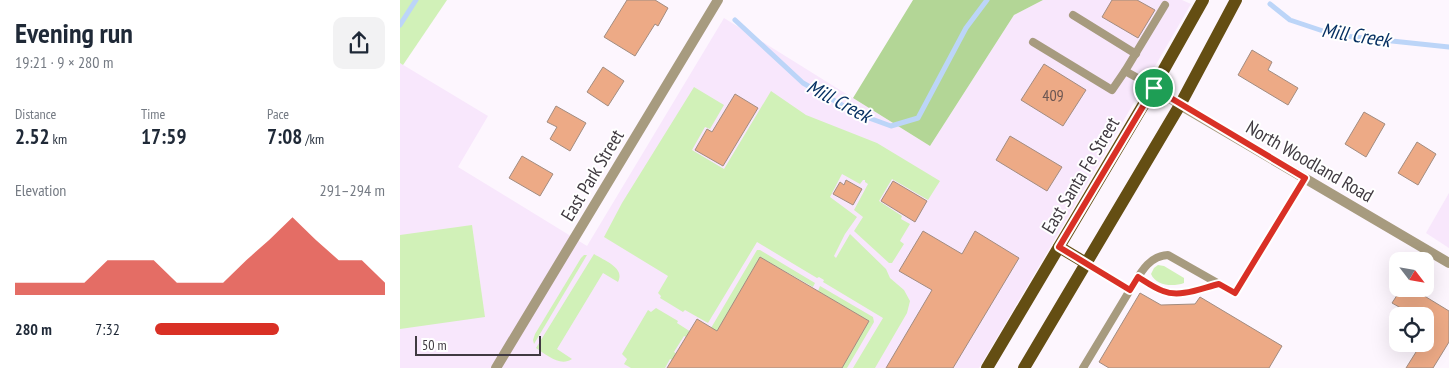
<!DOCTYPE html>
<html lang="en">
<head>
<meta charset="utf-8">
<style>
  :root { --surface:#fff; --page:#f2f2f3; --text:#1f2937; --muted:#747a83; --accent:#d93025 }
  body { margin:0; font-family:"PT Sans Narrow",sans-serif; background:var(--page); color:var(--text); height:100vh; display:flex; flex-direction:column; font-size:19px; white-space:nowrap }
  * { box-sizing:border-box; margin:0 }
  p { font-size:16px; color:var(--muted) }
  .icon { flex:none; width:28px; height:28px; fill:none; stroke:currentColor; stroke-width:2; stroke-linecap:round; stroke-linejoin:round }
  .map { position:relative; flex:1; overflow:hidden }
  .side { display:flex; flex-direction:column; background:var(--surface); width:400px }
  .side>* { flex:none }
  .needle { width:32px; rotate:121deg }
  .fabs { position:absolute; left:989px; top:252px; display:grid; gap:10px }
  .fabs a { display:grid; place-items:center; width:45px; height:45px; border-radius:10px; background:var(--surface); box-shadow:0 5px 20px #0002; font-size:25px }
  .scale { position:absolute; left:15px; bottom:12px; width:126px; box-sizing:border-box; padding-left:5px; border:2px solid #403a41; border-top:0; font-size:14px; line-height:18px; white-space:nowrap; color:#403a41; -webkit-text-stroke:4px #fff; paint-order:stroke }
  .pin { position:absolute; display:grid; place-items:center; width:42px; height:42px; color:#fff; margin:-21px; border:2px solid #fff; border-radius:50%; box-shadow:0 1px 5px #0007 }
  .round { display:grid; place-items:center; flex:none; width:52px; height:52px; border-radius:10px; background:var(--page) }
  .summary { display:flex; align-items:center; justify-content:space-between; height:85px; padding:0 15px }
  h1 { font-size:28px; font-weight:700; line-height:38px }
  .stats { display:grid; grid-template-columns:repeat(3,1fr); gap:8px; height:85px; padding:5px 15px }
  .stats div { display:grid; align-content:center }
  .stats b { font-size:21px; font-weight:700 }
  .stats small { font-size:14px; font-weight:400 }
  .stats p { font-size:14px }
  .chart { height:140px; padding:10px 15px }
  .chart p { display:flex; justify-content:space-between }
  .chart svg { width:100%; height:90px; margin-top:5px; fill:var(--accent); opacity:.7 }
  ul { padding:0 15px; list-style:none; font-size:16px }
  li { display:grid; grid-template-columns:80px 60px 1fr; align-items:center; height:38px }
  li i { height:12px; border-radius:6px; background:var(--accent) }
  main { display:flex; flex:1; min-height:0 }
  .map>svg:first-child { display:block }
  .built { fill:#f8e7fc }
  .green { fill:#d1f1b8 }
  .forest { fill:#b3d696 }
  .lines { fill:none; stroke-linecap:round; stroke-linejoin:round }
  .stream { stroke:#bcd5f8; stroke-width:5 }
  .building { fill:#edaa86; stroke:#a28c80 }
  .lane { stroke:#a79b7f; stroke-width:8 }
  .street { stroke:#a79b7f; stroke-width:10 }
  .primary { stroke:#644e13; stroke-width:12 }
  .route-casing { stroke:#fff; stroke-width:10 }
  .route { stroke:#d93025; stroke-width:6 }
  .labels { text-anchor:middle; stroke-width:4; stroke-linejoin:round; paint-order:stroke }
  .number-label { font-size:16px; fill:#6b5652 }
  .street-label { font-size:19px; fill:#403a41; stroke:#fff }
  .water-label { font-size:20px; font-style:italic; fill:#083163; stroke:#fff }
</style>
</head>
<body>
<main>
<section class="side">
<div class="summary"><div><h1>Evening run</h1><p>19:21 · 9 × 280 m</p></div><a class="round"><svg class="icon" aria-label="share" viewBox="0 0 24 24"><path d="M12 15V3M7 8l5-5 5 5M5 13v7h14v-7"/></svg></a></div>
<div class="stats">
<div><p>Distance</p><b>2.52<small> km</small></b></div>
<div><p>Time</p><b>17:59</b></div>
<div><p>Pace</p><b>7:08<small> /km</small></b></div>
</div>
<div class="chart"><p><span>Elevation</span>291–294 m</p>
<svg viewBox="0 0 160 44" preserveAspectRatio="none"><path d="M0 44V38L10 38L20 38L30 38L40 27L50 27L60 27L70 38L80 38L90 38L100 27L110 17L120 6L130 17L140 27L150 27L160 38V44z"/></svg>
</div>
<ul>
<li><b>280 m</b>7:32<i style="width:54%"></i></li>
</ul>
</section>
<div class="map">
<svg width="1049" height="368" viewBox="0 0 1049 368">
  <rect width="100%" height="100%" fill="#fdf6fe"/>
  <g class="built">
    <polygon points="643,0 782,0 791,4 662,227 579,368 0,368 0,63 88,116 58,167 187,246 324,18 530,146 614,15"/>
    <polygon points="1049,193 1049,248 1026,233"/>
  </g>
  <g class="green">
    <polygon points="0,0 47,0 3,65 0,63"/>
    <polygon points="294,87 324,105 310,129 305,127 292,150 324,169 371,91 406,115 477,143 540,181 528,200 492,179 479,201 502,216 501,219 510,224 501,239 500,241 504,244 492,263 489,263 454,231 463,217 454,210 468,184 465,182 465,180 463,180 460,184 442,174 430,197 457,217 445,234 434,256 436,258 450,234 486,269 490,278 504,290 510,301 507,313 475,368 453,368 483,318 423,282 424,280 419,277 417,278 357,242 308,323 285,310 283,312 260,298 261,296 258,293 268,276 204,237 222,203"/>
    <polygon points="72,225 85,317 0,329 0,235"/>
    <polygon points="357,250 360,250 415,283 413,287 360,257 317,331 311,328"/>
    <path d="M194 254C203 260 226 268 218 282L203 273 157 349 172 359C160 367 147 355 136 348Z"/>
    <polygon points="184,255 187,255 134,344 133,340 135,334 181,258"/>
    <path d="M758 265 764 266 784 278V283C773 287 756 286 751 274L754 268Z"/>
    <polygon points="420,286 473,317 474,322 447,368 442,368 469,321 418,291"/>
    <polygon points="256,308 278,321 277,323 291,332 288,338 284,336 274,352 277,354 273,360 270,359 265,368 231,368 224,364 227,359 222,354 248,310 251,312"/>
  </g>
  <polygon class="forest" points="513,0 643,0 614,15 530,146 453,98"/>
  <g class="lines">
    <g class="stream">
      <polyline points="870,4 890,20 935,35 1049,47"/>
      <polyline points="335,20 403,83 458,114 491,126 518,118 566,28 587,0"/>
      <polyline points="0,25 16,0"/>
    </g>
  </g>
  <g class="building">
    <polygon points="227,0 255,0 268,8 258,26 255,24 235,56 204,37"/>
    <polygon points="712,0 737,0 755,10 738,38 702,17"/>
    <polygon points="852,50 872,62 868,70 898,88 888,105 838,75"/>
    <polygon points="644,64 686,90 663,126 621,100"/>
    <polygon points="203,67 224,81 208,106 187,92"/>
    <polygon points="335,94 358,108 323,166 295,150 307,129 312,132"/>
    <polygon points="156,106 186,123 170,151 150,139 157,127 147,122"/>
    <polygon points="964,112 985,124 966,157 945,144"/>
    <polygon points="610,136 662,167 647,191 596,160"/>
    <polygon points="1017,142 1036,154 1018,185 998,173"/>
    <polygon points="122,156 153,174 140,196 109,178"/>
    <polygon points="446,180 462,189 453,205 433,194 440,182 444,185"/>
    <polygon points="493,181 527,201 515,222 481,201"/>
    <polygon points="523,231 562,254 575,231 619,258 553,368 486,368 532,290 499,271"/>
    <polygon points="360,257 469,321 442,368 267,368 297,319 317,331"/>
    <polygon points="1001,289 1013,289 1049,311 1049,342 1033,368 1006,368 1021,344 1025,344 1025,337 1032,326 1025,322 1025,316 1015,316 992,303"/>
    <polygon points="740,293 761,305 795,304 800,297 882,346 869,368 709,368 699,362"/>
  </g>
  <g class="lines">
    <g class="lane">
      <polyline points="673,15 736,54"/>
      <polyline points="633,42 712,90 725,71"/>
      <polyline points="754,87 725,71 765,5"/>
      <path d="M686 263 730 290C740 274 748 256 768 255L835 293 905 178"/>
      <path d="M738 277C746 282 754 288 763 291 780 298 801 288 819 284"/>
      <polyline points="683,368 730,290"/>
    </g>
    <g class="street">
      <polyline points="754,87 780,105 1049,263"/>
      <polyline points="96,368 318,0"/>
    </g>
    <g class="primary">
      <polyline points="659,247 686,263"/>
      <polyline points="587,368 754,87 803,0"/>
      <polyline points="624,368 780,105 836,0"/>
    </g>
  </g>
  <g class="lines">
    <g class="route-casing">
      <path id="route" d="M754 88 905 178 835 293 819 284C802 288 780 298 763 291 754 288 746 282 738 277L730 290 659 247Z"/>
    </g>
    <use href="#route" class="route"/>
  </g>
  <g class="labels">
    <g class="number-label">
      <text x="653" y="101">409</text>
    </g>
    <g class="street-label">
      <text transform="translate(910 161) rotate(30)" y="7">North Woodland Road</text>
      <text transform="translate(192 175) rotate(-59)" y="7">East Park Street</text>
      <text transform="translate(680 175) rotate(-59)" y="7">East Santa Fe Street</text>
    </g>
    <g class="water-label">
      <text transform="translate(956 35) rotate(9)" y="7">Mill Creek</text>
      <text transform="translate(439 101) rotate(28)" y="7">Mill Creek</text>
    </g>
  </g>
</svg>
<div class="fabs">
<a><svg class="needle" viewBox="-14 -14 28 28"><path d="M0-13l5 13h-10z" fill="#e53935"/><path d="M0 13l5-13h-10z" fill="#747a83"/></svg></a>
<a><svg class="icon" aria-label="locate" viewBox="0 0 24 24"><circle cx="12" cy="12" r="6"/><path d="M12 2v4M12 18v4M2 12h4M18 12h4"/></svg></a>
</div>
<div class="scale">50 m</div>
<div class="pin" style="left:754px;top:88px;background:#1e9e55"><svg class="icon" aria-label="arrive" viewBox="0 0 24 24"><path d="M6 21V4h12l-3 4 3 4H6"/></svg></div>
</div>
</main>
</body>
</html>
